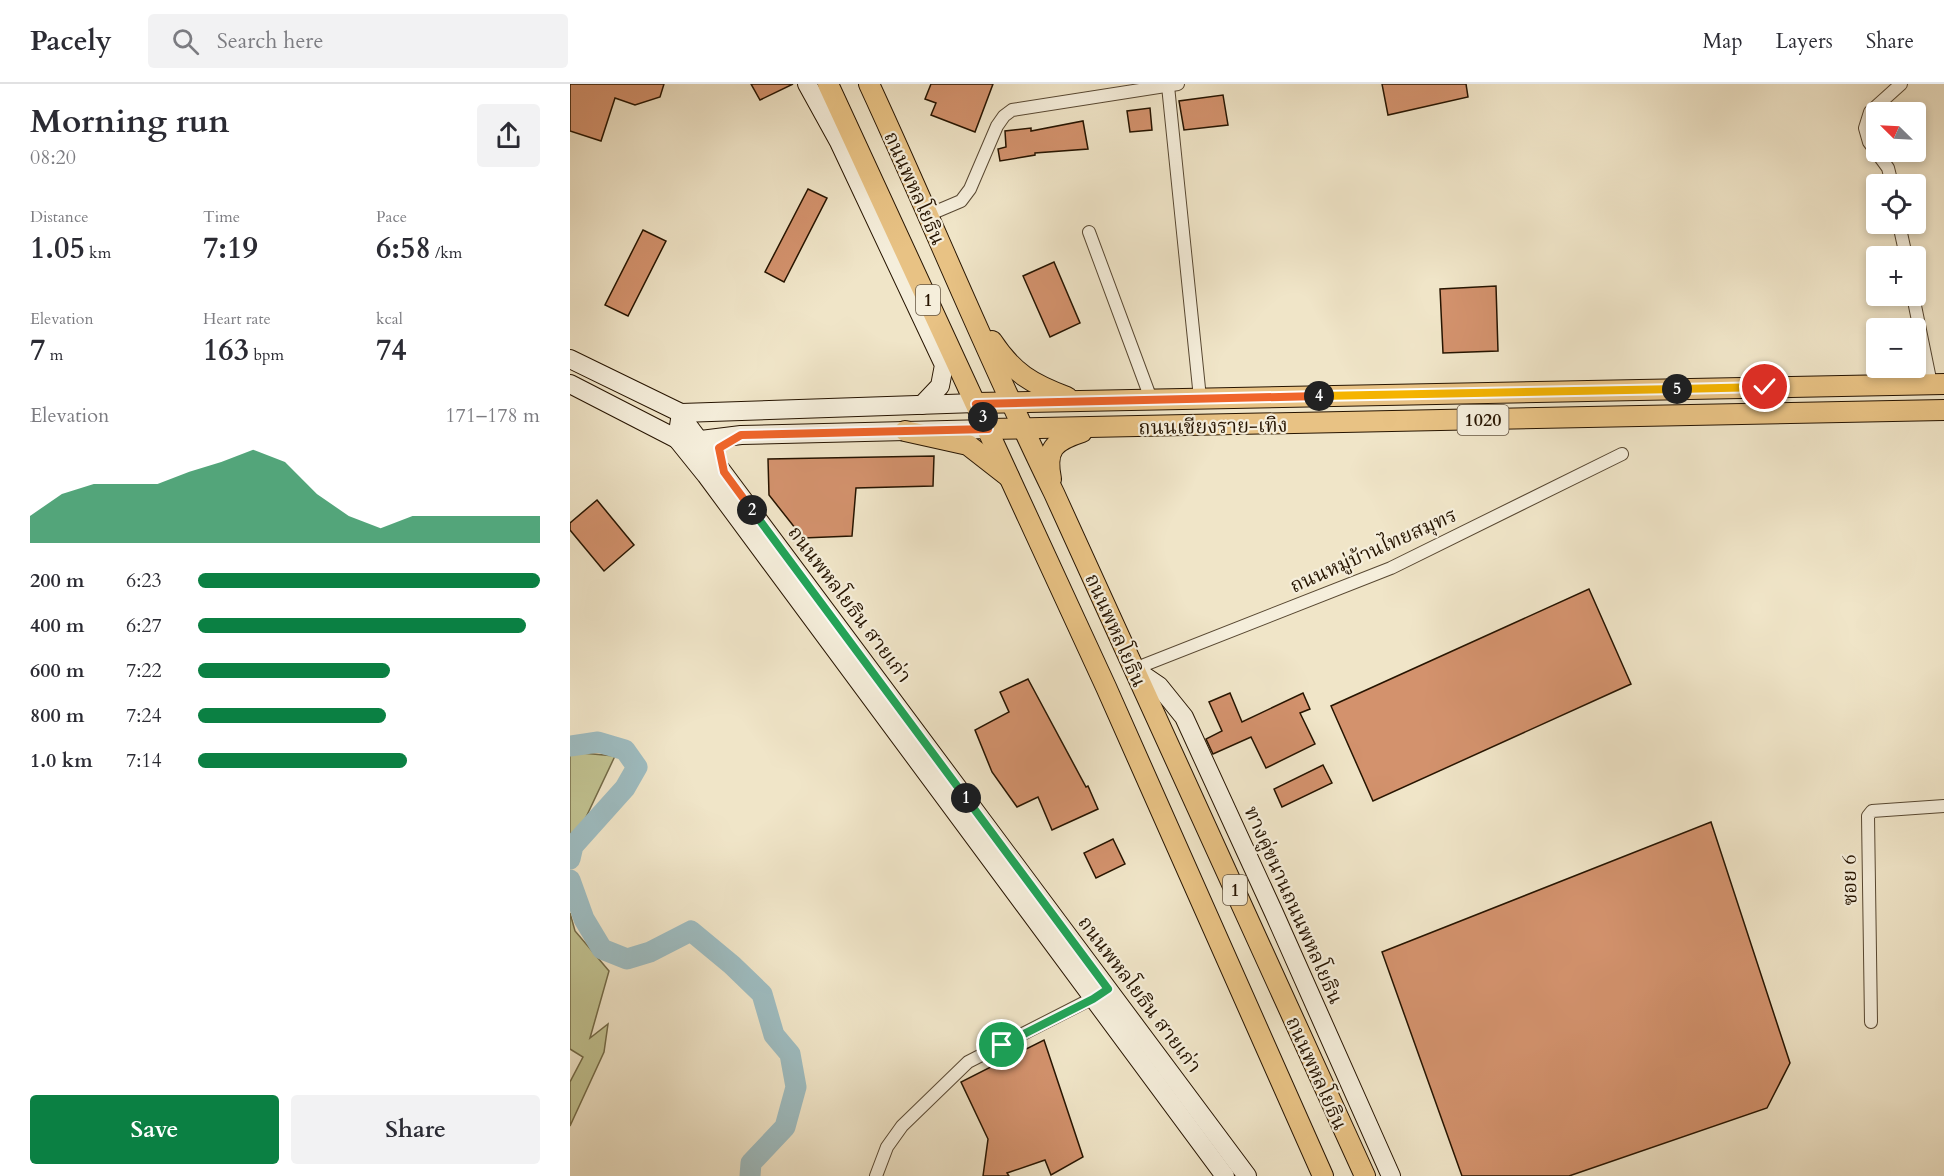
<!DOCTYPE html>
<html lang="en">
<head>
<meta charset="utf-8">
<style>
  :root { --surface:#fff; --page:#f2f2f3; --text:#2b2b33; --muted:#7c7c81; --line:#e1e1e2; --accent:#0b8043 }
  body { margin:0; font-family:Cardo,"Noto Serif Thai",serif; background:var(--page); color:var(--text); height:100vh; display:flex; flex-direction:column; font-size:22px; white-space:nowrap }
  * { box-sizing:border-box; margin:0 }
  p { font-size:20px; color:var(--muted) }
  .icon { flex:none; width:33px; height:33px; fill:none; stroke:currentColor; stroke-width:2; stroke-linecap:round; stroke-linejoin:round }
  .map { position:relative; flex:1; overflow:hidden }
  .drawer { display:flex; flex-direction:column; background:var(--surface); width:570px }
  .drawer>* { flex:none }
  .needle { width:39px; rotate:294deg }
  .tools { position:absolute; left:1296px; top:18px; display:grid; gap:12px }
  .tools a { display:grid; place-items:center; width:60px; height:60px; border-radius:6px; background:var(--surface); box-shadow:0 3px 9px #0003; font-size:30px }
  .pin { position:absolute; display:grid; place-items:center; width:51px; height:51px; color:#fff; margin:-26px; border:3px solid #fff; border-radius:50%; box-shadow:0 2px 6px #0007 }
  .km { position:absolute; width:30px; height:30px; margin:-15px; border-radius:50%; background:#222; color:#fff; font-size:16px; line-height:30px; text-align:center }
  .round { display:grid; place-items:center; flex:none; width:63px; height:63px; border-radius:6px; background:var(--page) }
  .headline { display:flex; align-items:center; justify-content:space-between; height:102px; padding:0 30px }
  h1 { font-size:33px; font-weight:800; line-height:45px }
  .stats { display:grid; grid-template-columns:repeat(3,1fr); gap:9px; height:102px; padding:6px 30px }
  .stats div { display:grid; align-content:center }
  .stats b { font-size:30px; font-weight:800 }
  .stats small { font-size:16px; font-weight:400 }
  .stats p { font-size:16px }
  .chart { height:168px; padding:12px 30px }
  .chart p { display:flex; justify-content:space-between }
  .chart svg { width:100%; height:108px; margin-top:6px; fill:var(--accent); opacity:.7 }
  .cta { display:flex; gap:12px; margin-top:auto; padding:12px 30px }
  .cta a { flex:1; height:69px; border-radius:6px; background:var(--accent); color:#fff; font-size:24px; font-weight:800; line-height:69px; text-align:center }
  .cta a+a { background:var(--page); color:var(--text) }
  ul { padding:0 30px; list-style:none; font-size:20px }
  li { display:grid; grid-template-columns:96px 72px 1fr; align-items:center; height:45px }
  li i { height:15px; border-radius:8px; background:var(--accent) }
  header { display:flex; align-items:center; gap:36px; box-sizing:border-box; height:84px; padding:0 30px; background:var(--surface); border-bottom:2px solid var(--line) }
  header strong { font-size:28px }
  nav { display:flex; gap:33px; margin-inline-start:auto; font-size:21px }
  .search { width:420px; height:54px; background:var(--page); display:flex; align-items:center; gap:15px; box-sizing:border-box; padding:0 21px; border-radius:6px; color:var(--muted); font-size:22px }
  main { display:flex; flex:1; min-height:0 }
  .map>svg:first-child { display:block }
  .green { fill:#c1c291; stroke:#746b48; stroke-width:1.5 }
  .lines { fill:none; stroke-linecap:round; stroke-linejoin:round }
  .river { stroke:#9ebcc0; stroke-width:21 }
  .building { fill:#d3926d; stroke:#261400; stroke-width:1.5 }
  .minor-casing { stroke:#584832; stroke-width:14 }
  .secondary-casing { stroke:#261400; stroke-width:20 }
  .primary-casing { stroke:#261400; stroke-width:22 }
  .minor { stroke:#f5eedb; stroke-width:12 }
  .secondary { stroke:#f5eedb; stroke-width:18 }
  .primary { stroke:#e8c284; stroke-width:20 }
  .split-1-casing { stroke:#fff; stroke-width:12 }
  .split-2-casing { stroke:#fff; stroke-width:12 }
  .split-3-casing { stroke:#fff; stroke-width:12 }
  .split-4-casing { stroke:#fff; stroke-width:12 }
  .split-5-casing { stroke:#fff; stroke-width:12 }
  .split-6-casing { stroke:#fff; stroke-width:12 }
  .split-1 { stroke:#22a559; stroke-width:8 }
  .split-2 { stroke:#22a559; stroke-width:8 }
  .split-3 { stroke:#f0652b; stroke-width:8 }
  .split-4 { stroke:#f0652b; stroke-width:8 }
  .split-5 { stroke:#f5b400; stroke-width:8 }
  .split-6 { stroke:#f5b400; stroke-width:8 }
  .labels { text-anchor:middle; stroke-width:4.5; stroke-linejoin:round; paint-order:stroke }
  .shield { fill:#f5eedb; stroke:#645542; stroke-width:1.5 }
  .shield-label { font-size:18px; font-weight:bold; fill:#261400 }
  .street-label { font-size:20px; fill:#261400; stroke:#f5eedb }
</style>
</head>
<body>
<header>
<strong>Pacely</strong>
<div class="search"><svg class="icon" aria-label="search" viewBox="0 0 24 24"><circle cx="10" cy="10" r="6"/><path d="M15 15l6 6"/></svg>Search here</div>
<nav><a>Map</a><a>Layers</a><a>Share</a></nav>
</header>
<main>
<section class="drawer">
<div class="headline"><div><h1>Morning run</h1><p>08:20</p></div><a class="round"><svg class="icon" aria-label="share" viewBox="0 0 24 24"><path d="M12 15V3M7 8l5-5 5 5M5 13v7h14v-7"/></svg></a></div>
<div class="stats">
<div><p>Distance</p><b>1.05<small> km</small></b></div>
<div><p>Time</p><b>7:19</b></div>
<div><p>Pace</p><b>6:58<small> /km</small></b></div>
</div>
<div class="stats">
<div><p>Elevation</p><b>7<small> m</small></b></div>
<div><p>Heart rate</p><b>163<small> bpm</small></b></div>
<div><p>kcal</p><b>74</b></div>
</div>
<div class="chart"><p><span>Elevation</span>171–178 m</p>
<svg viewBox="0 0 160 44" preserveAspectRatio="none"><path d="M0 44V33L10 24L20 20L30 20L40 20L50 15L60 11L70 6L80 11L90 24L100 33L110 38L120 33L130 33L140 33L150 33L160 33V44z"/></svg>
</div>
<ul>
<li><b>200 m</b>6:23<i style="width:100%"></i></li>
<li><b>400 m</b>6:27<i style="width:96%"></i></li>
<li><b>600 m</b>7:22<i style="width:56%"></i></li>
<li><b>800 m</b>7:24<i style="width:55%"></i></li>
<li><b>1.0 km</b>7:14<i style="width:61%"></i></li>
</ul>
<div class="cta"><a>Save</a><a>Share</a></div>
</section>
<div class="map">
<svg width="1374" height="1092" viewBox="0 0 1374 1092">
  <rect width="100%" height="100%" fill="#f0e5c8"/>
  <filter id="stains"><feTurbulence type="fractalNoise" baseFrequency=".00333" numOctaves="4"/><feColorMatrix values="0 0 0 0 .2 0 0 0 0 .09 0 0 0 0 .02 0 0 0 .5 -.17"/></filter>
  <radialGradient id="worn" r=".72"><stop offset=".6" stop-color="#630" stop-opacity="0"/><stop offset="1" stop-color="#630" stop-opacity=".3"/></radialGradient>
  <g class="green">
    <polygon points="0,668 45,672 0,767"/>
    <polygon points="0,829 5,847 39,887 20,954 38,940 34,968 0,1042 0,998 13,973 0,965"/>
  </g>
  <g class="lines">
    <g class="river">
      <polyline points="0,662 28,658 55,666 67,683 55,704 3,762 0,775"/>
      <polyline points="0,796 14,835 32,865 57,875 80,868 121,847 162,881 192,910 204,951 220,970 226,1003 215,1043 181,1079 180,1092"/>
    </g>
  </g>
  <g class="building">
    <polygon points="0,0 94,0 90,13 65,21 45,14 31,57 0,47"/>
    <polygon points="181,0 223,0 190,16"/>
    <polygon points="361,0 423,0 405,48 361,31 366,19 355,15"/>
    <polygon points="812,0 896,0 898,13 818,31"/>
    <polygon points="653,11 658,41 614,46 609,17"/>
    <polygon points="580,24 582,46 560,48 557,27"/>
    <polygon points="513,37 518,65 465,69 465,71 430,77 428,65 436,63 435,47 461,44 461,47"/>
    <polygon points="238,105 257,114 214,198 195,188"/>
    <polygon points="73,146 96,157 58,232 35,221"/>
    <polygon points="484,178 510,239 480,253 453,192"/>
    <polygon points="926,202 928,267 873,269 870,205"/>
    <polygon points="364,372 363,402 286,404 282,452 233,454 199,411 198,375"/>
    <polygon points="27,416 64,461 34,487 0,446 0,439"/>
    <polygon points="1019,505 1061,600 803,717 761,622"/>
    <polygon points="458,595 516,703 518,702 528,725 482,746 468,713 447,723 422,688 405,646 439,628 430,608"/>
    <polygon points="660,609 672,638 733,609 740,625 730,629 745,660 696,684 681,653 643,670 636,655 652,647 639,618"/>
    <polygon points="753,681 762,699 712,723 704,705"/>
    <polygon points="1141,738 1220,979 1197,1024 999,1092 892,1092 812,868"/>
    <polygon points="543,755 555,780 526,794 514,769"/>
    <polygon points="474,956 513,1073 481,1091 475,1076 437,1089 439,1092 413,1092 418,1055 391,998"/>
  </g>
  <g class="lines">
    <g class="minor-casing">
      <g id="minor">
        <polyline points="598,2 630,314"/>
        <polyline points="1322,100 1318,84 1299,58 1295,44 1300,28 1331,0"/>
        <polyline points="358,131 391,117 400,105 427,42 434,32 442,26 608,0"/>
        <polyline points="1329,140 1336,172"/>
        <polyline points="519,148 581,315"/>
        <polyline points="1343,212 1361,300"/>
        <polyline points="564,585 821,484 1052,370"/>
        <polyline points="1301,938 1298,732 1302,727 1374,722"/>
        <polyline points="306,1092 317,1063 332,1042 398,978 529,911"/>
      </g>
    </g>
    <g class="secondary-casing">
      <g id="secondary">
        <polyline points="237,0 269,58 374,281 370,302 352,321"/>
        <polyline points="0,275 111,329 406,319"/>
        <polyline points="0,300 107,355 131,356 171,351 418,345"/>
        <polyline points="111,329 119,343 677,1092"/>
        <polyline points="111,329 107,355 136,391 655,1092"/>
        <polyline points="564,585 589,602 614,633 704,829 821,1092"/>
      </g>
    </g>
    <g class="primary-casing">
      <g id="primary">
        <polyline points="258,0 536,603 753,1092"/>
        <path d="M299 0C362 136 418 275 484 409L795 1092"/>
        <path d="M422 257C443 289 462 300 497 313"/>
        <polyline points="406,319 1374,300"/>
        <polyline points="418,345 1374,326"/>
        <polyline points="335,347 398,361 439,393"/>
        <path d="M481 395C475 365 484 357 512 348"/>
      </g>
    </g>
    <use href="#minor" class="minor"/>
    <use href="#secondary" class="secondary"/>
    <use href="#primary" class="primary"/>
  </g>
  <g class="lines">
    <g class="split-1-casing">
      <polyline id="split-1" points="396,714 538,905 523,915 432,961"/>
    </g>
    <g class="split-2-casing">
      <polyline id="split-2" points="182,426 396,714"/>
    </g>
    <g class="split-3-casing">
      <polyline id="split-3" points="182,426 154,388 149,364 171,351 418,345 413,333"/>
    </g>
    <g class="split-4-casing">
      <polyline id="split-4" points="413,333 406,320 749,312"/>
    </g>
    <g class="split-5-casing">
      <polyline id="split-5" points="749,312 1107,305"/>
    </g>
    <g class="split-6-casing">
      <polyline id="split-6" points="1107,305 1195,303"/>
    </g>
    <use href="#split-1" class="split-1"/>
    <use href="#split-2" class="split-2"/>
    <use href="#split-3" class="split-3"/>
    <use href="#split-4" class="split-4"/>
    <use href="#split-5" class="split-5"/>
    <use href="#split-6" class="split-6"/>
  </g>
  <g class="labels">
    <g class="shield">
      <rect x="346" y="201" width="24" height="30" rx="4.5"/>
      <rect x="887.5" y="321" width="51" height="30" rx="4.5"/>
      <rect x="653" y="791" width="24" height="30" rx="4.5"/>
    </g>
    <g class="shield-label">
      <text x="358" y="222">1</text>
      <text x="913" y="342">1020</text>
      <text x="665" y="812">1</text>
    </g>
    <g class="street-label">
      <text transform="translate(345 104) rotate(66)" y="7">ถนนพหลโยธิน</text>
      <text transform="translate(643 342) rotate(-1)" y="7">ถนนเชียงราย-เทิง</text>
      <text transform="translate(803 466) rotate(-24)" y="7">ถนนหมู่บ้านไทยสมุทร</text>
      <text transform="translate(280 520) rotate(53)" y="7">ถนนพหลโยธิน สายเก่า</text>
      <text transform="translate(546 546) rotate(66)" y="7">ถนนพหลโยธิน</text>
      <text transform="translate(1279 796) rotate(-91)" y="7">ซอย 6</text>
      <text transform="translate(724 821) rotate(66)" y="7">ทางคู่ขนานถนนพหลโยธิน</text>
      <text transform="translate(570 910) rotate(53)" y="7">ถนนพหลโยธิน สายเก่า</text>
      <text transform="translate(747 989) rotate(66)" y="7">ถนนพหลโยธิน</text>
    </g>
  </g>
  <rect width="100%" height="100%" filter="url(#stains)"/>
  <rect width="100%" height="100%" fill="url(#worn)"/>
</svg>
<div class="tools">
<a><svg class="needle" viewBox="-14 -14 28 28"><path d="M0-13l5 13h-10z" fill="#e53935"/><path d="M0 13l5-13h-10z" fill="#7c7c81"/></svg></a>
<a><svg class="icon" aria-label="locate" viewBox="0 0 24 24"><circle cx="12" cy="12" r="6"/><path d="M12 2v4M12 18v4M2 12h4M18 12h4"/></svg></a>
<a>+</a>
<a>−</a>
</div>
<div class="pin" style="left:432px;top:961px;background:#1e9e55"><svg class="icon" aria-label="arrive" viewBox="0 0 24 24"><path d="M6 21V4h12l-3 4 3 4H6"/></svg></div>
<div class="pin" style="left:1195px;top:303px;background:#d93025"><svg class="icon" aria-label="check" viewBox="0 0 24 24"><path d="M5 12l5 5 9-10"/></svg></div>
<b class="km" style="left:396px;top:714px">1</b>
<b class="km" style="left:182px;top:426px">2</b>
<b class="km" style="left:413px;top:333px">3</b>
<b class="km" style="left:749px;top:312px">4</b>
<b class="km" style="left:1107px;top:305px">5</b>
</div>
</main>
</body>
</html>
